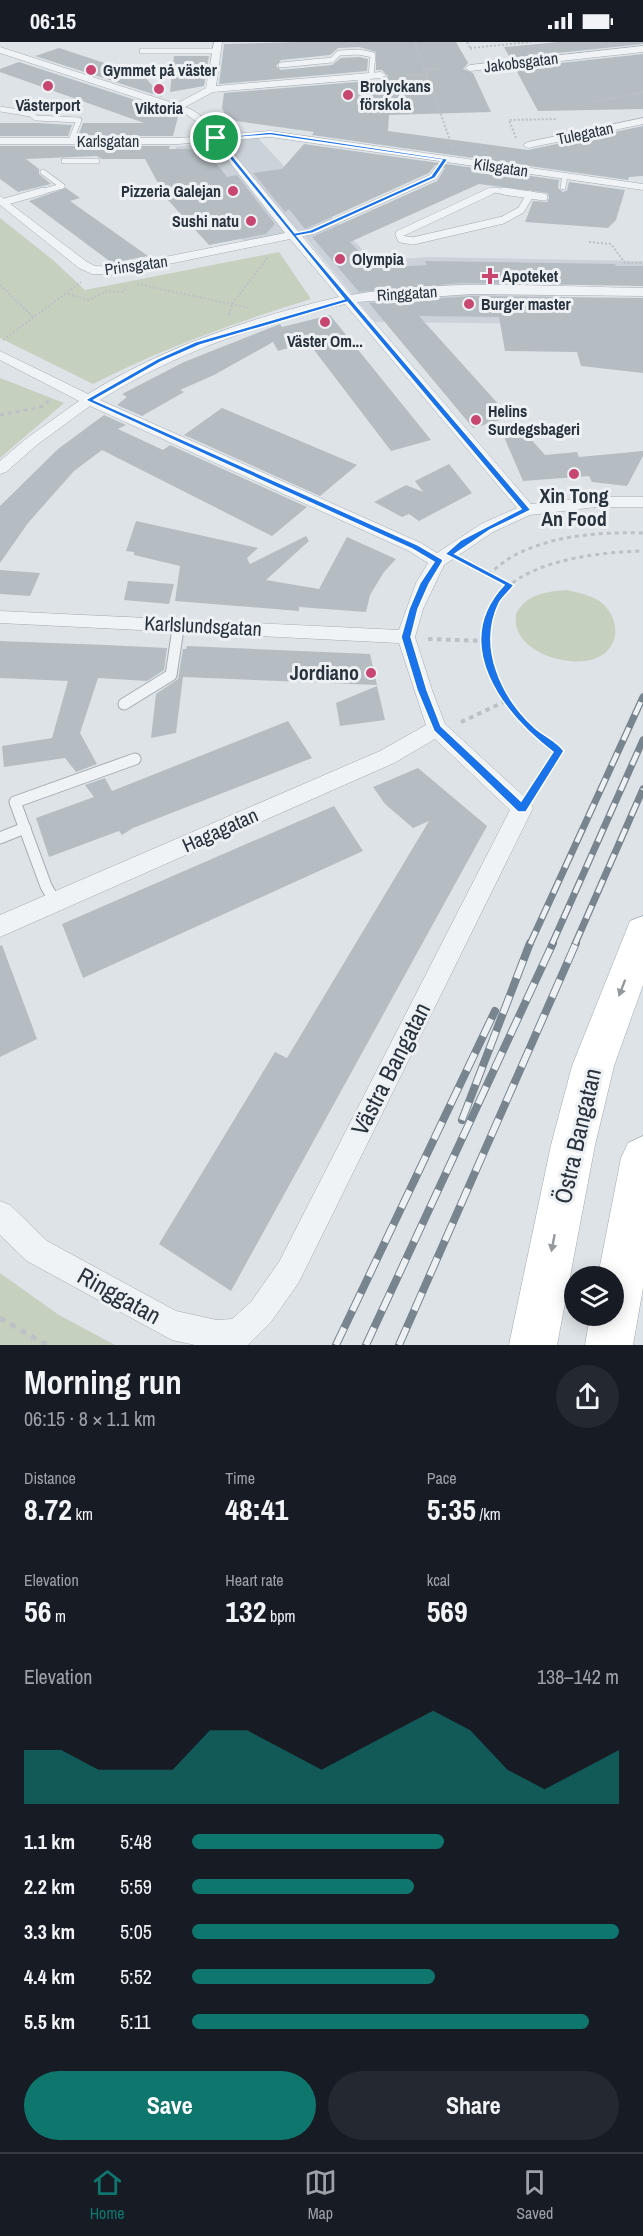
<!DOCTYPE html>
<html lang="en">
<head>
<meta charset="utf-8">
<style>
  :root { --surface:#171b24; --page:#242831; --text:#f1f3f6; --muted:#9ea1a6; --line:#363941; --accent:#0f766e }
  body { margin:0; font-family:"Archivo Narrow",sans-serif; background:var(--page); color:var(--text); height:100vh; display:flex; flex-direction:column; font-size:22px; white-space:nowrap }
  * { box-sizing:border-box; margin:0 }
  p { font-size:20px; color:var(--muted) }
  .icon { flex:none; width:33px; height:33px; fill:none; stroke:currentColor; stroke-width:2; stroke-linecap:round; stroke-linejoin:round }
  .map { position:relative; height:1303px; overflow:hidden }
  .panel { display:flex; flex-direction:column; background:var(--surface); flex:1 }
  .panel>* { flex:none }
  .buttons { position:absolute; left:564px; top:1224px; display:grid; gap:12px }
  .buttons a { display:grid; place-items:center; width:60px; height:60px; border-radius:50%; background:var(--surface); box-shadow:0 3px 15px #0003; font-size:30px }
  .pin { position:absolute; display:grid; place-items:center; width:51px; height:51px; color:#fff; margin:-26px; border:3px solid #fff; border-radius:50%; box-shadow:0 2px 6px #0007 }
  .round { display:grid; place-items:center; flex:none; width:63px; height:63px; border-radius:32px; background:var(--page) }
  .summary { display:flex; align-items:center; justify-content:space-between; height:102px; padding:0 24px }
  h1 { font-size:33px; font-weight:700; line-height:45px }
  .metrics { display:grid; grid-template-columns:repeat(3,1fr); gap:9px; height:102px; padding:6px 24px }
  .metrics div { display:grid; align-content:center }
  .metrics b { font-size:30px; font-weight:700 }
  .metrics small { font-size:16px; font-weight:400 }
  .metrics p { font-size:16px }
  .chart { height:168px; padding:12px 24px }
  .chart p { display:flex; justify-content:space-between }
  .chart svg { width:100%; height:108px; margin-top:6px; fill:var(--accent); opacity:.7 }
  .primary-button { display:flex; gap:12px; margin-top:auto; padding:12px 24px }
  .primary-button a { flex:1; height:69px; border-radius:36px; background:var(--accent); color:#fff; font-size:24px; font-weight:700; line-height:69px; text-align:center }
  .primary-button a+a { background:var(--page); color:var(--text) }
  ul { padding:0 24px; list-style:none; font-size:20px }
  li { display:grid; grid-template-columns:96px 72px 1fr; align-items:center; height:45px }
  li i { height:15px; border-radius:8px; background:var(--accent) }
  .status { display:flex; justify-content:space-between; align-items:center; height:42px; padding:0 30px; background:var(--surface); direction:ltr }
  .status svg { height:16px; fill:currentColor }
  .menu { display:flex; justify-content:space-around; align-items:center; height:84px; border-top:2px solid var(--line); background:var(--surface); font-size:16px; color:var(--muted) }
  .menu a { display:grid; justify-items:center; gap:3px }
  .menu .current { color:var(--accent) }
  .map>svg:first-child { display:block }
  .built { fill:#ccd2d9 }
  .green { fill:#c6d0bf }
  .building { fill:#b5bdc3 }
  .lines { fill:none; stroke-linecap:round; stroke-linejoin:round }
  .service-far3-casing { stroke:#a4abb1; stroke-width:6 }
  .service-far2-casing { stroke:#a4abb1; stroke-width:8 }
  .service-far1-casing { stroke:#a4abb1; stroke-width:10 }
  .service-casing { stroke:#a4abb1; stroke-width:13 }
  .pedestrian-casing { stroke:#a4abb1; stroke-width:1 }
  .minor-casing { stroke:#a4abb1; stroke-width:1 }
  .primary-casing { stroke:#9ea9b2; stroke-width:1 }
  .path-far3 { stroke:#bcc1c5; stroke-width:2; stroke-dasharray:2 2; stroke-linecap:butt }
  .path-far2 { stroke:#bcc1c5; stroke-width:3; stroke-dasharray:4 4; stroke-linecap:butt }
  .path-far1 { stroke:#bcc1c5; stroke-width:4; stroke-dasharray:4.5 4.5; stroke-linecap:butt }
  .path { stroke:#bcc1c5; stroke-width:5; stroke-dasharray:6 6; stroke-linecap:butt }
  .service-far3 { stroke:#f0f3f5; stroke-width:5 }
  .service-far2 { stroke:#f0f3f5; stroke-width:7 }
  .service-far1 { stroke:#f0f3f5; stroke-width:9 }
  .service { stroke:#f0f3f5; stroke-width:11 }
  .pedestrian { fill:#f0f3f5; fill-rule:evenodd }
  .minor { fill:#f0f3f5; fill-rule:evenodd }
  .primary { fill:#fff; fill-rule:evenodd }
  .rail-far1-casing { stroke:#78858f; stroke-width:7 }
  .rail-casing { stroke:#78858f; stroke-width:8 }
  .rail-far1 { stroke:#edf1f4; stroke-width:4.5; stroke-dasharray:14; stroke-linecap:butt }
  .rail { stroke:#edf1f4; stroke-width:6; stroke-dasharray:19; stroke-linecap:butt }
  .oneway { fill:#94999e }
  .route { fill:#1a73e8; stroke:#fff; stroke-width:1.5; fill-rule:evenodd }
  .poi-dot { fill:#c74771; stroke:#edf1f4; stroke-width:2 }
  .labels { text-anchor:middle; stroke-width:6; stroke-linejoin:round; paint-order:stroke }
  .far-street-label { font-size:16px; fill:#28333d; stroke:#edf1f4 }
  .far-poi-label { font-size:16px; font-weight:bold; fill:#28333d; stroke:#edf1f4; text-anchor:start }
  .poi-label { font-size:20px; font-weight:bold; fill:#28333d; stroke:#edf1f4 }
  .street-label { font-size:20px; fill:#28333d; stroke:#edf1f4 }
  .near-street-label { font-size:24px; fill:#28333d; stroke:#edf1f4 }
</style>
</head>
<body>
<div class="status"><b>06:15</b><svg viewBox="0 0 49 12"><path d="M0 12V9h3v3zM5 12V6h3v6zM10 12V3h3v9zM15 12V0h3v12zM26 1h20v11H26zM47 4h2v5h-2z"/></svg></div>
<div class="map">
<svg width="643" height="1303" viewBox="0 0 643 1303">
  <rect width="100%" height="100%" fill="#dee3e7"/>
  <polygon class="built" points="257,95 373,219 428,215 643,219 643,243 551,242 562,282 375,280 300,189 243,199 175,105"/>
  <g class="green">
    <path d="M0 176 53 218 85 248 279 210 311 257C236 280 163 306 93 342L0 296Z"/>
    <polygon points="0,336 64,361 0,416"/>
    <path d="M566 548C579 551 594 553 604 563 618 577 620 598 605 611 582 630 525 615 517 586 515 582 516 576 516 572 527 552 544 550 566 548Z"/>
    <polygon points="0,1231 59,1273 115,1303 0,1303"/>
  </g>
  <g class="building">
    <polygon points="299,0 456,0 468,21 463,27 473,31 491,70 389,73 388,89 528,108 643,84 643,134 629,135 628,138 312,93 314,90 236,79 225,73 222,66 224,51 381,38 388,34 382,28 376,28 376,10 359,5 338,6 330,13 281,18 276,24 281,28 332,23 341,16 359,15 368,17 367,29 219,42 224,2"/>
    <polygon points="559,0 643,0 643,2 510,16 504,5"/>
    <polygon points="59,6 144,34 162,55 35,14"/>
    <polygon points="643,12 643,67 538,69 515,26"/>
    <polygon points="174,14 209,14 204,44 170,50"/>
    <polygon points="19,20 175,71 178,75 173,94 78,94 83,81 144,81 0,30 0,27"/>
    <polygon points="0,81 36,81 72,83 68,94 0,94"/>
    <polygon points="304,102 559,138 558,146 563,150 567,148 569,140 625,148 616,178 608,186 525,180 533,159 547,160 549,156 548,151 479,142 350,200 375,226 427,223 425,219 615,222 616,224 643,224 643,244 460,241 359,250 312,195 437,139 445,126 435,123 429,131 305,187 289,167 285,170 253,131 282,127"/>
    <polygon points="0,104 170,104 169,107 205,107 227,135 237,133 275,182 266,192 209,203 166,156 145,117 102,117 97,114 26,117 39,127 39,132 51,142 18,150 0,137"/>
    <polygon points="66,146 80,156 70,159 148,214 112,221 29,159"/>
    <polygon points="472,254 643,256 643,331 581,324 577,310 505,309 499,275 419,274 510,375 473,386 369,261"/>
    <polygon points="330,273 431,398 391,409 308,300 278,309 273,300 214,333 180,348 184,350 142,374 117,363 127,355 122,352 184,320 280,282 282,285"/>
    <polygon points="222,366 357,423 320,454 184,393"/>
    <polygon points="104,373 126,383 118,387 163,408 170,403 307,465 272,494 102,408 74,429 28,481 0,521 0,464 58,407"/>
    <polygon points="521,386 545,413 577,410 579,415 643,409 643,414 627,444 592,440 589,434 523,439 504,395"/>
    <polygon points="449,422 472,451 419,479 409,472 402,475 374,460 406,443 423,450 415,439"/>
    <polygon points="136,479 258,506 247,516 250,522 306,494 309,499 266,538 319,547 347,495 396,517 384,530 370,553 366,570 299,565 299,569 175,559 180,524 134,513 134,510 126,509"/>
    <polygon points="0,528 40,531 30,554 0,552"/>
    <polygon points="128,539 174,542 169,562 124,558"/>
    <polygon points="0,599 106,603 167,606 164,628 147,639 98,636 80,691 97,722 76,730 65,716 4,725 2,704 52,696 68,639 0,636"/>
    <polygon points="187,604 370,612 377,643 183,635 176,691 151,696 156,652 178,637 183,607 186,607"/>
    <polygon points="377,644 385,678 340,684 336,661"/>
    <polygon points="288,679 312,716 133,786 122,793 119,789 49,815 36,776 94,755 85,743 105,736 112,749"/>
    <polygon points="418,726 487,784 231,1249 159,1202 275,1010 287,1016 429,779 413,786 385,762 373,745"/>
    <polygon points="334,764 363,809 83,936 62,882"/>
    <polygon points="2,903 37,997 0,1015 0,904"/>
  </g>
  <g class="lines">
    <g class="service-far3-casing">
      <g id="service-far3">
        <polyline points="142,9 217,9"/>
        <polyline points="281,23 332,18 339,11 359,10 373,13 371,34"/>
        <polyline points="0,67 31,72 36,76 79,78 71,99"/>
        <polyline points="64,119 97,119"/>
        <polyline points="43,130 62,144"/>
        <polyline points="563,145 565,134"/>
        <polyline points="37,151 62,144"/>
        <polyline points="488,151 494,148 514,151"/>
      </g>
    </g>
    <g class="service-far2-casing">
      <g id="service-far2">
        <polyline points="491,149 399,192 401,197 413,199 503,178 521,168 530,153"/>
        <polyline points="504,149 530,153"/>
        <polyline points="530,153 544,155"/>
        <polyline points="4,160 43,149"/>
      </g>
    </g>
    <g class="service-far1-casing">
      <polyline id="service-far1" points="178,588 179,583"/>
    </g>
    <g class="service-casing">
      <g id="service">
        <polyline points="124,662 171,633 178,587"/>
        <polyline points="0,796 25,786"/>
        <polyline points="55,860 46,844 15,760 135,717"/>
      </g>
    </g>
    <g class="pedestrian-casing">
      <polygon id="pedestrian" points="436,125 443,127 436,137 314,192 293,196 288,193 309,188 430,133"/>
    </g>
    <g class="minor-casing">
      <g id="minor">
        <path d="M214 0H222L216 44 381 30 386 33 381 36 213 50 185 65C200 70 209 81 219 93L270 89 643 142V148L270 95 223 99 351 253C446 236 547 245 643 246V254L472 252 357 260 531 462 596 455H643V465H596L530 473 493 490 444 523 423 567 415 595 432 648 445 682 530 760 533 766 299 1240 271 1280 248 1303H195L172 1298 27 1219 0 1193V1159L10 1163 47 1199 176 1269 217 1278 232 1277 251 1260 279 1220 510 768 435 697 394 721 0 895V873L380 709 426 683 399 601 0 581V569L399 588 416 541 428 521 409 509 90 364 38 402 6 430 0 432V419L27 396 79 359 0 318V309L88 352C163 305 253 275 339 255L290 197 115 233 92 232 79 226 0 163V154L87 220 95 224 115 225 285 191 213 99 178 102H0V96H178L208 94 199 82 186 72 0 11V5L176 62 206 46ZM345 262 517 466 481 482 437 511 421 501 100 358C173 312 260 281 345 262Z"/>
        <polygon points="643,4 643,10 470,29 465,26 470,23"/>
        <polygon points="643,76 643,82 528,106 523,103 528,100"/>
      </g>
    </g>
    <g class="primary-casing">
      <g id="primary">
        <polygon points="643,874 643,943 614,1024 595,1103 557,1303 509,1303 551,1103 572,1024 630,879"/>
        <polygon points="643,1094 643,1246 633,1303 585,1303 590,1274 614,1274 614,1234 598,1234 621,1116 628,1101"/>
      </g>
    </g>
    <g class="path-far3">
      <polyline points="415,0 452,104"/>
      <polyline points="467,0 471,8"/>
      <polyline points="470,6 531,0"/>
      <polyline points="425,27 439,27"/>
      <polyline points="406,33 427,33"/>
      <polyline points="594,60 643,50"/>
      <polyline points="516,96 509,78 557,77"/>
      <polyline points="589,200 611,202 625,221 643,221"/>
      <polyline points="137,242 250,266"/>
      <polyline points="0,243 34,276"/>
      <polyline points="68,252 89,258 107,249 123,250 127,244"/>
      <polyline points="229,273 232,262 268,215"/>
      <polyline points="3,298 81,240"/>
    </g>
    <g class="path-far2">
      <polyline points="0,373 41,365 51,357"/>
      <polyline points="467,522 510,543"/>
      <path d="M488 532C497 526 505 518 515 513 554 493 599 490 643 491"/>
      <path d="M485 588C489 573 494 558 505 547 537 517 601 510 643 509"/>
    </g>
    <g class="path-far1">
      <path d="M486 587C475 633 526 684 559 709L534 747"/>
      <polyline points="428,597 485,599"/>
      <polyline points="461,680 506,659"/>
    </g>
    <polyline class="path" points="0,1276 43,1301 52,1303"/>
    <use href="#service-far3" class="service-far3"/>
    <use href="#service-far2" class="service-far2"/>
    <use href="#service-far1" class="service-far1"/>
    <use href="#service" class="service"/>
    <use href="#pedestrian" class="pedestrian"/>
    <use href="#minor" class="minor"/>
    <use href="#primary" class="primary"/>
    <g class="rail-far1-casing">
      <g id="rail-far1">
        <polyline points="530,902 643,655"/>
        <polyline points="552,902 643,698"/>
        <polyline points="575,902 643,747"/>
      </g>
    </g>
    <g class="rail-casing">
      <g id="rail">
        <polyline points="462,1078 530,901"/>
        <polyline points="336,1303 495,969"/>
        <polyline points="366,1303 553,901"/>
        <polyline points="399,1303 576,901"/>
      </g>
    </g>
    <use href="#rail-far1" class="rail-far1"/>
    <use href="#rail" class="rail"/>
  </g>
  <defs><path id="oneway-solid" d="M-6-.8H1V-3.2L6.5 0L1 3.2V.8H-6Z" transform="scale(1.5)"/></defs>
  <g class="oneway">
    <use href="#oneway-solid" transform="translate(622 946) rotate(111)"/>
    <use href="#oneway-solid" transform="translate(553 1201) rotate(101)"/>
  </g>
  <path class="route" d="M270 90 448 117 435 136 313 191 297 194 531 468 490 488 455 512 514 543C510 549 503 554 499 561 478 605 501 655 535 686 544 694 557 699 564 709L526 770H518L434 689 417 648 401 595 409 567 420 541 434 520 412 507 85 358 157 317 195 300 344 257 213 96ZM270 93 442 118 431 134 310 188 295 191 219 97ZM347 260 521 467 461 498 445 512 504 543C449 602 502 671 553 710L521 759 441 684 427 648 411 595 418 567 429 542 443 519 442 517 418 503 94 358 161 320 200 303Z"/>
  <g class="poi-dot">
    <circle cx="91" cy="28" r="6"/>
    <circle cx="48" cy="44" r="6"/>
    <circle cx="159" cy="47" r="6"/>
    <circle cx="348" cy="53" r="6"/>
    <circle cx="233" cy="149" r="6"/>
    <circle cx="251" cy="179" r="6"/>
    <circle cx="340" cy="217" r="6"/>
    <path d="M487 225h6v6h6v6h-6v6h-6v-6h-6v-6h6z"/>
    <circle cx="469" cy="262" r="6"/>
    <circle cx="325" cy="280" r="6"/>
    <circle cx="476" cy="378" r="6"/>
    <circle cx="574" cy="432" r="6"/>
    <circle cx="371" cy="631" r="6"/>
  </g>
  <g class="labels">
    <g class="far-street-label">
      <text transform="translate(521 20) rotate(-7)" y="6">Jakobsgatan</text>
      <text transform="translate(585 91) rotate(-12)" y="6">Tulegatan</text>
      <text x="108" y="105">Karlsgatan</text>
      <text transform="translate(501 125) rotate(8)" y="6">Kilsgatan</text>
      <text transform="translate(136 223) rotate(-8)" y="6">Prinsgatan</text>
      <text transform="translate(407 251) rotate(-4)" y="6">Ringgatan</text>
    </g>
    <g class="far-poi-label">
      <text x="103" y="34">Gymmet på väster</text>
      <text x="360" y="50">Brolyckans<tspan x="360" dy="18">förskola</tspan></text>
      <text x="48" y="69" text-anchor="middle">Västerport</text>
      <text x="159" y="72" text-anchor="middle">Viktoria</text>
      <text x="221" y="155" text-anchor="end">Pizzeria Galejan</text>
      <text x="239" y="185" text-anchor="end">Sushi natu</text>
      <text x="352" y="223">Olympia</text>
      <text x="502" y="240">Apoteket</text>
      <text x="481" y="268">Burger master</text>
      <text x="325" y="305" text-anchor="middle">Väster Om...</text>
      <text x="488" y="375">Helins<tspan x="488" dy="18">Surdegsbageri</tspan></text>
    </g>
    <g class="poi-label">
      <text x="574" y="461">Xin Tong<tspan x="574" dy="23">An Food</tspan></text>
      <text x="359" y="638" text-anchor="end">Jordiano</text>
    </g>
    <g class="street-label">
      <text transform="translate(203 584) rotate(3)" y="7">Karlslundsgatan</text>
      <text transform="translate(220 788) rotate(-24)" y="7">Hagagatan</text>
    </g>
    <g class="near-street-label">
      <text transform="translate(391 1027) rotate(-63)" y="8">Västra Bangatan</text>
      <text transform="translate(578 1094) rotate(-77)" y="8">Östra Bangatan</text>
      <text transform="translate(119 1254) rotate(29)" y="8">Ringgatan</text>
    </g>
  </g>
</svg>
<div class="buttons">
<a><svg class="icon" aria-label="layers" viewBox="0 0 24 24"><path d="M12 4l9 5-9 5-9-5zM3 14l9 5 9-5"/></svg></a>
</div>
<div class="pin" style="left:216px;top:96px;background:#1e9e55"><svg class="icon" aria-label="arrive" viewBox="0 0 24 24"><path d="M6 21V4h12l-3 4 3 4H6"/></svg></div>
</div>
<section class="panel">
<div class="summary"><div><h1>Morning run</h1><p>06:15 · 8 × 1.1 km</p></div><a class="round"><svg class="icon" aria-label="share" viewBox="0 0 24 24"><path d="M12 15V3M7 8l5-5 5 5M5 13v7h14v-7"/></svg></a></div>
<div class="metrics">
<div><p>Distance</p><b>8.72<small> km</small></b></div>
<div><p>Time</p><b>48:41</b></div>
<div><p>Pace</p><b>5:35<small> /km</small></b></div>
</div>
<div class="metrics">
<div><p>Elevation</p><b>56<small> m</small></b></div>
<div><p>Heart rate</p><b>132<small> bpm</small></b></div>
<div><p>kcal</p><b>569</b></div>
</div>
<div class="chart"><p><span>Elevation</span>138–142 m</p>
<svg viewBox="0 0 160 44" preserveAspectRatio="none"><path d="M0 44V22L10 22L20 30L30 30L40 30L50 14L60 14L70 22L80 30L90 22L100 14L110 6L120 14L130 30L140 38L150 30L160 22V44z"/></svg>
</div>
<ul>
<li><b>1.1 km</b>5:48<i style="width:59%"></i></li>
<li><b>2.2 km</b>5:59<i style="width:52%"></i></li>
<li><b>3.3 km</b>5:05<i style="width:100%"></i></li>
<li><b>4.4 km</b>5:52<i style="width:57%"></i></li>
<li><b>5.5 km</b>5:11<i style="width:93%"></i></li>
</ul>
<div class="primary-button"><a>Save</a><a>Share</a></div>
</section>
<nav class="menu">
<a class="current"><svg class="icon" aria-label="home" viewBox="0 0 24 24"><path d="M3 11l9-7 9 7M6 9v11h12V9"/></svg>Home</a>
<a><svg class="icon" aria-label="map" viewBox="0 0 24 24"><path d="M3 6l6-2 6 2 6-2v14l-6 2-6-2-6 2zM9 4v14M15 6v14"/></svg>Map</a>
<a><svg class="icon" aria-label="saved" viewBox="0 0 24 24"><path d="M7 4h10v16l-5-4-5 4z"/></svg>Saved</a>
</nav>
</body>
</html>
